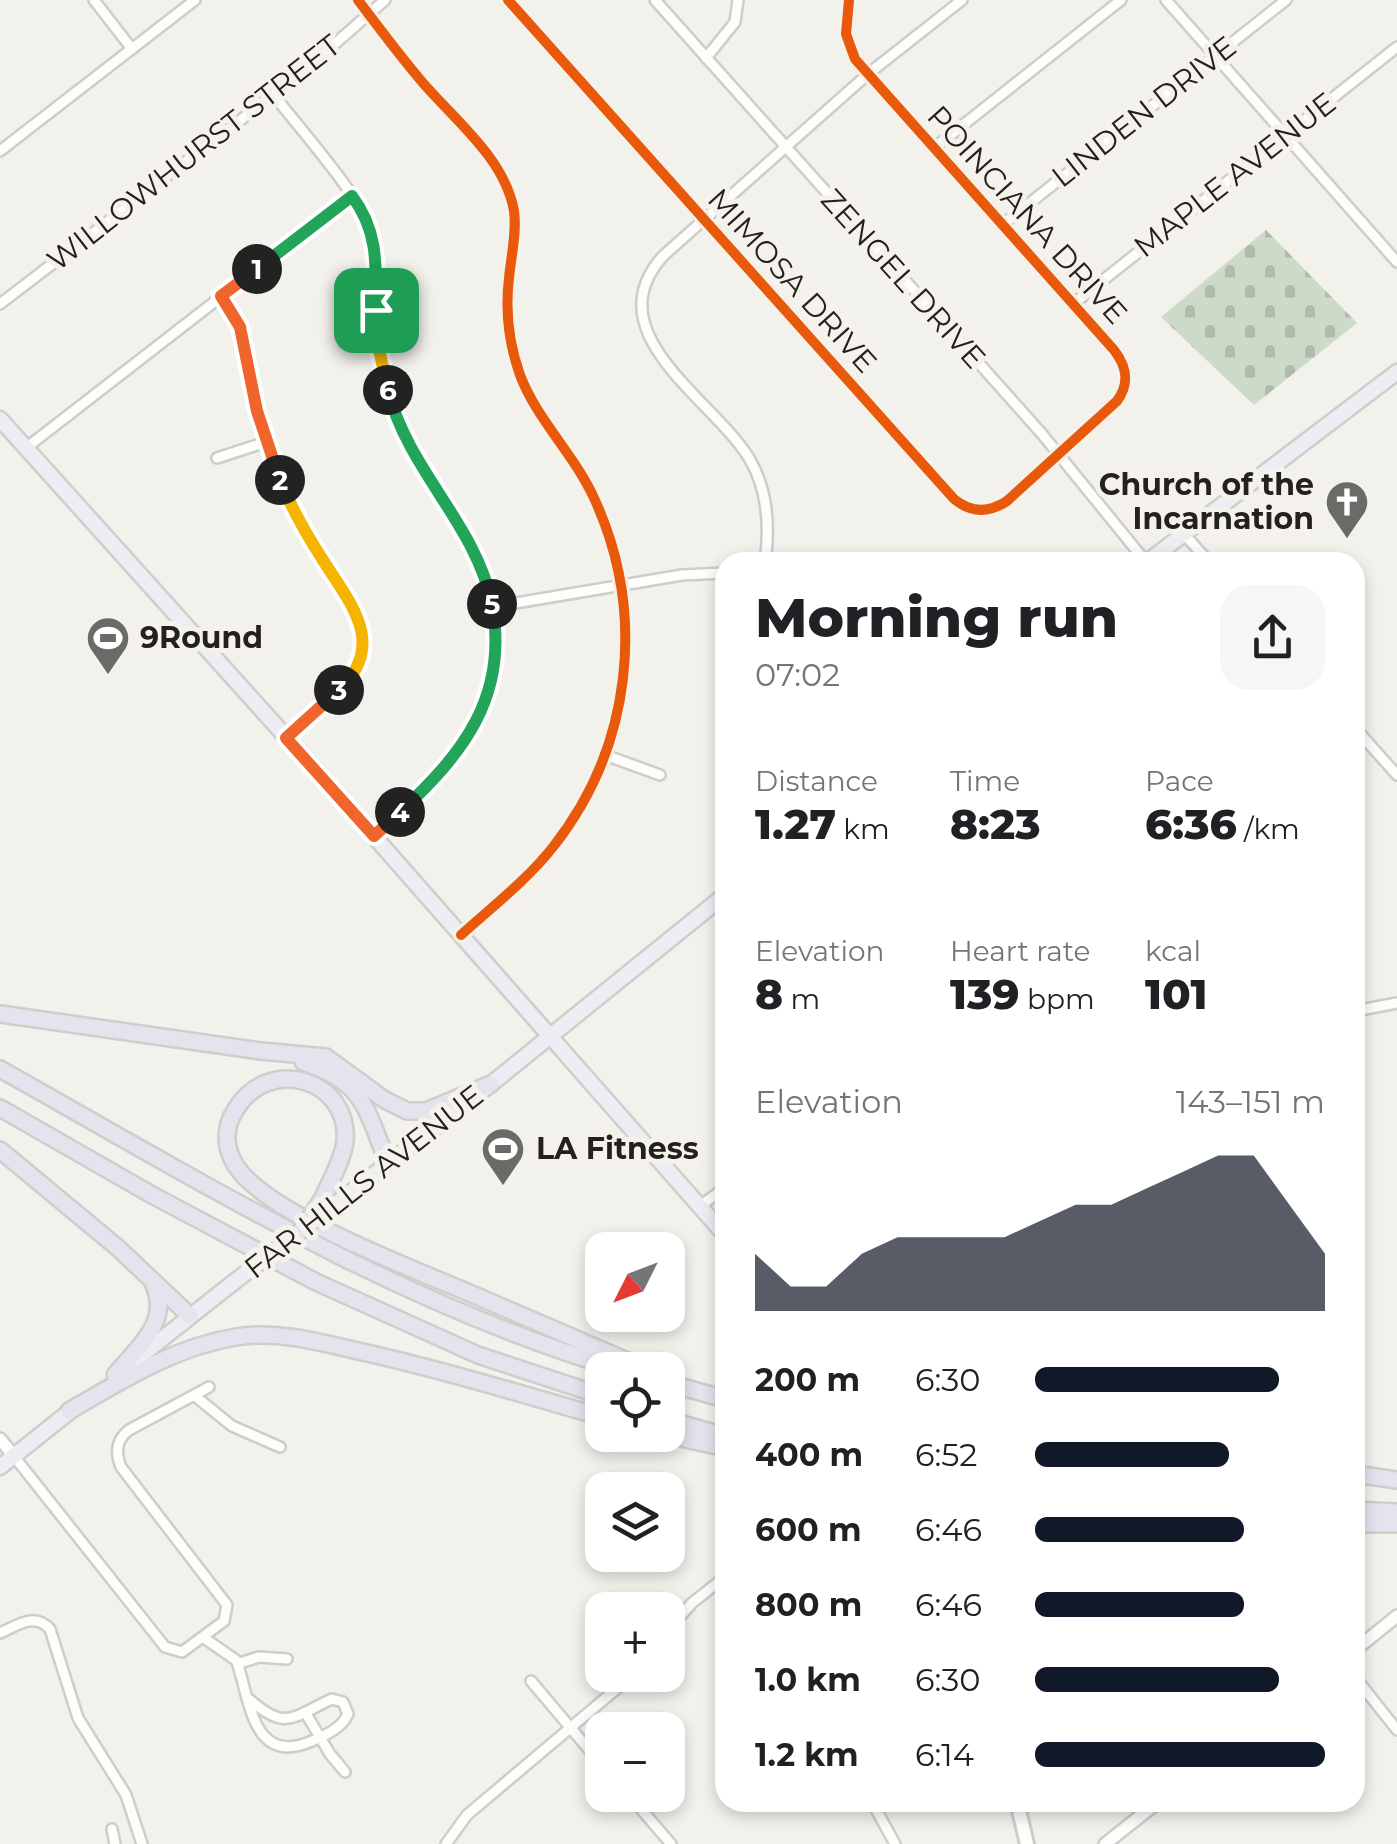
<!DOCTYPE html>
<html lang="en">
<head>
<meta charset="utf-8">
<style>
  :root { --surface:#fff; --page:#f6f6f6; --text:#202124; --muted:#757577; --accent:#111827 }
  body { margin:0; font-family:Montserrat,sans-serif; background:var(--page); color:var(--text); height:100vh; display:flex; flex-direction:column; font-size:38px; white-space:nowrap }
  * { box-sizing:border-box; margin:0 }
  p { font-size:32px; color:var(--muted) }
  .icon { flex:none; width:55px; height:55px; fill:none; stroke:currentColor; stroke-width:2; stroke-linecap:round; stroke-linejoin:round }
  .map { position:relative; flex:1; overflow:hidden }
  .drawer { position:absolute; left:715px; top:552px; width:650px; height:1260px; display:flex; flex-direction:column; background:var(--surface); border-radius:30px; box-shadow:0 5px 15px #0003 }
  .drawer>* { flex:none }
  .needle { width:65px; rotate:228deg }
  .fabs { position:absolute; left:585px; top:1232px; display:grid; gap:20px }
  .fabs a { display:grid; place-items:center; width:100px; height:100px; border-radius:20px; background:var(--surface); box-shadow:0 5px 15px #0003; font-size:50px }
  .pin { position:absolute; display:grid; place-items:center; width:85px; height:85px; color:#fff; margin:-42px; border-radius:20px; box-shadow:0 5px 15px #0006 }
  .km { position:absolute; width:50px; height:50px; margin:-25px; border-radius:50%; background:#222; color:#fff; font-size:28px; line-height:50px; text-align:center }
  .round { display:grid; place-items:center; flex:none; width:105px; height:105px; border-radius:30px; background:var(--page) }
  .summary { display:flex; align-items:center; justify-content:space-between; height:170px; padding:0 40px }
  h1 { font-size:55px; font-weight:800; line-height:75px }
  .figures { display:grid; grid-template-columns:repeat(3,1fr); gap:15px; height:170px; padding:10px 40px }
  .figures div { display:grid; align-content:center }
  .figures b { font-size:42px; font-weight:800 }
  .figures small { font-size:28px; font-weight:400 }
  .figures p { font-size:28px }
  .chart { height:280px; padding:20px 40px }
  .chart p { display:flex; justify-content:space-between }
  .chart svg { width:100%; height:180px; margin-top:10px; fill:var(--accent); opacity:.7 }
  ul { padding:0 40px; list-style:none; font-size:32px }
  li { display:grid; grid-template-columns:160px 120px 1fr; align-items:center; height:75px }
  li i { height:25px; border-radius:12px; background:var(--accent) }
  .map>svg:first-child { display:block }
  .cemetery { fill:url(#cemetery-stones) }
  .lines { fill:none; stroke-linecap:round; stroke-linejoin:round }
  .minor-casing { stroke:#cecdca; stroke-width:14 }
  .tertiary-casing { stroke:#cecdca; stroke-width:16 }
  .secondary-casing { stroke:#cecdca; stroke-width:18 }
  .primary-casing { stroke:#cececb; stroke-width:19 }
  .motorway-casing { stroke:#cececb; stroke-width:20 }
  .minor { stroke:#fdfdfc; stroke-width:9 }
  .tertiary { stroke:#fdfdfc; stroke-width:11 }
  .secondary { stroke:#fdfdfc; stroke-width:12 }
  .primary { stroke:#edeef4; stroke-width:14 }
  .motorway { stroke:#e4e4ef; stroke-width:15 }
  .primary-bridge-casing { stroke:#cececb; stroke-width:19; stroke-linecap:butt }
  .motorway-bridge-casing { stroke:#cececb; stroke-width:20; stroke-linecap:butt }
  .primary-bridge { stroke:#edeef4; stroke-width:14 }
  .motorway-bridge { stroke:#e4e4ef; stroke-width:15 }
  .cycleway-casing { stroke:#f4f2ea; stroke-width:16 }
  .cycleway { stroke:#e8590c; stroke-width:10 }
  .split-1-casing { stroke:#fff; stroke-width:20 }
  .split-2-casing { stroke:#fff; stroke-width:20 }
  .split-3-casing { stroke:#fff; stroke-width:20 }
  .split-4-casing { stroke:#fff; stroke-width:20 }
  .split-5-casing { stroke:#fff; stroke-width:20 }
  .split-6-casing { stroke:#fff; stroke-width:20 }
  .split-7-casing { stroke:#fff; stroke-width:20 }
  .split-1 { stroke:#22a559; stroke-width:12 }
  .split-2 { stroke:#f0652b; stroke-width:12 }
  .split-3 { stroke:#f5b400; stroke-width:12 }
  .split-4 { stroke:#f0652b; stroke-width:12 }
  .split-5 { stroke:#22a559; stroke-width:12 }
  .split-6 { stroke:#22a559; stroke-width:12 }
  .split-7 { stroke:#f5b400; stroke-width:12 }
  .labels { text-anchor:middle; stroke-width:10; stroke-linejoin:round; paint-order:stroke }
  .street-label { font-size:30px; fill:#22211e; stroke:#f4f2ea }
  .poi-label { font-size:30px; font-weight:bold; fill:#22211e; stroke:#f4f2ea; text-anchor:start }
</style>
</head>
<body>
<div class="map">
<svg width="1397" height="1844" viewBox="0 0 1397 1844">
  <defs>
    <pattern id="cemetery-stones" width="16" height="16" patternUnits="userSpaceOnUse" patternTransform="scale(2.5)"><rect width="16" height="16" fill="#cddac8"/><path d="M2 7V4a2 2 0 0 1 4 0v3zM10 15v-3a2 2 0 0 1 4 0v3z" fill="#b0bbab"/></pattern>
  </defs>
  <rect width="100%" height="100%" fill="#f2f1ec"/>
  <polygon class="cemetery" points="1266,230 1357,323 1254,405 1161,317"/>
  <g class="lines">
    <g class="minor-casing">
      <g id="minor">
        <polyline points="94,0 132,49"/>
        <path d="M358 0C379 28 400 56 423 83 456 121 505 159 514 211 517 233 511 256 509 278 505 311 509 344 520 375 537 420 574 454 594 498 647 613 632 747 553 847 527 880 492 907 461 935"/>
        <path d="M508 0 954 499C971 513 989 513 1007 501L1117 401C1130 383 1127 367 1114 350L855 59 846 34 849 0"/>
        <polyline points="655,0 1042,434 1146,562"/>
        <polyline points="1166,0 1397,262"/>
        <polyline points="706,58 735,22 738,0"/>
        <path d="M273 94C299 128 364 200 374 237 379 259 376 283 376 305 376 338 381 371 391 403 408 455 442 494 469 542 507 610 502 694 456 757 433 787 402 812 374 836"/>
        <polyline points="934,148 1121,0"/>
        <polyline points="0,151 195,0"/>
        <polyline points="1002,225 1286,0"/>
        <polyline points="221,296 240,327 264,437 282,486 303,529 356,608 362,630 360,658 351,677 286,738"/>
        <polyline points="0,304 298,76 385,0"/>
        <polyline points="1073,304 1397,47"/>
        <polyline points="26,448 351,196"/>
        <polyline points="217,458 266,442"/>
        <polyline points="1184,534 1209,562"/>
        <path d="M765 562C770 527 768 490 749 458 712 398 594 333 663 256L868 74 962 0"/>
        <polyline points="492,607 682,575 725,573"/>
        <polyline points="1355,728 1397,775"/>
        <polyline points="605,755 660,775"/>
        <polyline points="1355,1011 1397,1003"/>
        <polyline points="700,1206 725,1188"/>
        <polyline points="195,1396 232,1426 280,1447"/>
        <path d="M13 1455 165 1647 182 1652 224 1621 227 1605 121 1467C115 1452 116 1440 129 1430L209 1387"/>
        <polyline points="668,1630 692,1603 725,1577"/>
        <path d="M0 1633C18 1625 35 1612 50 1629L78 1718 126 1795 142 1844"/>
        <polyline points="204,1638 240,1663 259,1657 287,1659"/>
        <path d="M237 1662C250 1701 253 1767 312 1741 326 1735 342 1728 348 1714L343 1702 332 1699C292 1717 286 1732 249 1699"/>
        <polyline points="1355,1677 1397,1730"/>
        <polyline points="531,1681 602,1765"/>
        <polyline points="305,1712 330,1754 345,1772"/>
        <polyline points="629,1795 671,1844"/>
        <polyline points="872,1802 895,1844"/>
        <polyline points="112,1829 115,1844"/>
        <polyline points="446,1844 467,1815 633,1675"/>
      </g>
    </g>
    <g class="tertiary-casing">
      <g id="tertiary">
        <polyline points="0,1439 13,1455"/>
        <polyline points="1355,1650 1397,1616"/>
        <polyline points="1105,1844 1158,1802"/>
      </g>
    </g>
    <g class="secondary-casing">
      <polyline id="secondary" points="1017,1802 1027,1844"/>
    </g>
    <g class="primary-casing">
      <g id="primary">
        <polyline points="0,419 306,759 725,1235"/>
        <polyline points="1147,562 1397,372"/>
        <polyline points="333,1206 491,1084 725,895"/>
        <polyline points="134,1361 234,1282"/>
        <polyline points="0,1467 78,1405"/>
      </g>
    </g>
    <g class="motorway-casing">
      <g id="motorway">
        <polyline points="0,1014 261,1051 326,1057 385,1100 407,1111 426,1111 491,1084"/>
        <path d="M303 1062C365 1082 365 1108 388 1163"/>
        <path d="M0 1069C201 1182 399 1304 621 1370"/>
        <polyline points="0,1108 152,1195 316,1282 478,1355 602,1396"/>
        <polyline points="0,1150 118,1248 190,1316"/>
        <path d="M323 1198C330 1181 343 1160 345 1141 350 1079 269 1055 236 1109 224 1127 224 1147 236 1166 267 1214 411 1268 467 1292 527 1318 588 1344 648 1370"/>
        <path d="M115 1375C137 1348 171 1322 154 1285"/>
        <polyline points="668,1383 725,1399"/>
        <path d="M69 1411C123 1380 174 1347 236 1337 275 1330 320 1342 358 1351 440 1369 521 1394 602 1417"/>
        <polyline points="668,1420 725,1436"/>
        <polyline points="668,1435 725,1448"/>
        <polyline points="1355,1474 1397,1480"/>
        <polyline points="1355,1510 1397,1512"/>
        <polyline points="1355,1524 1397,1524"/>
      </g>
    </g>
    <use href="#minor" class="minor"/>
    <use href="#tertiary" class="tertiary"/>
    <use href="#secondary" class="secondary"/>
    <use href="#primary" class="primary"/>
    <use href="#motorway" class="motorway"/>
    <g class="primary-bridge-casing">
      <polyline id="primary-bridge" points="234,1282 333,1206"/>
    </g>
    <g class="motorway-bridge-casing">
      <polyline id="motorway-bridge" points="301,1231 323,1198"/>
    </g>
    <use href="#primary-bridge" class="primary-bridge"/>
    <use href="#motorway-bridge" class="motorway-bridge"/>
    <g class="cycleway-casing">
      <g id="cycleway">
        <path d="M358 0C379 28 400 56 423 83 456 121 505 159 514 211 517 233 511 256 509 278 505 311 509 344 520 375 537 420 574 454 594 498 647 613 632 747 553 847 527 880 492 907 461 935"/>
        <path d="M508 0 954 499C971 513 989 513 1007 501L1117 401C1130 383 1127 367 1114 350L855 59 846 34 849 0"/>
      </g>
    </g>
    <use href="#cycleway" class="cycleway"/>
  </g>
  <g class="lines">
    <g class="split-1-casing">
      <path id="split-1" d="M257 269 352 196C379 232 376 267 376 310"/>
    </g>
    <g class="split-2-casing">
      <polyline id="split-2" points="257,269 221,296 240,327 257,411 280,480"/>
    </g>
    <g class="split-3-casing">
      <path id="split-3" d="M280 480C291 507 305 532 321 557 348 601 389 643 339 690"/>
    </g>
    <g class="split-4-casing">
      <polyline id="split-4" points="339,690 286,738 374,836 400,812"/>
    </g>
    <g class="split-5-casing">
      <path id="split-5" d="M400 812C463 754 509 696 492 604"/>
    </g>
    <g class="split-6-casing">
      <path id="split-6" d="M388 390C408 471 476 524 492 604"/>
    </g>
    <g class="split-7-casing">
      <polyline id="split-7" points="376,310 378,345 388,390"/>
    </g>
    <use href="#split-1" class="split-1"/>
    <use href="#split-2" class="split-2"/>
    <use href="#split-3" class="split-3"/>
    <use href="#split-4" class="split-4"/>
    <use href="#split-5" class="split-5"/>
    <use href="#split-6" class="split-6"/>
    <use href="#split-7" class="split-7"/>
  </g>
  <defs>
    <g id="church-pin" transform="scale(2.25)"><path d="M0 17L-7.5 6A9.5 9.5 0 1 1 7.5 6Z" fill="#6b6a66" stroke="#f4f2ea"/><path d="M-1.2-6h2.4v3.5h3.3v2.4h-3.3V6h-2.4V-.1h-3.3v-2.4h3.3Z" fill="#fff"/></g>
    <g id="stadium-pin" transform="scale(2.25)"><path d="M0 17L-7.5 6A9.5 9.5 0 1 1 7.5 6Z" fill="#6b6a66" stroke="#f4f2ea"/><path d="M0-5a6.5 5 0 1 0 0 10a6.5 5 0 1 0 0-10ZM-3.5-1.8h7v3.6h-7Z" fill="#fff"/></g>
  </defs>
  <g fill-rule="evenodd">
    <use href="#church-pin" x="1347" y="502"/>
    <use href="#stadium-pin" x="108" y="638"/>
    <use href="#stadium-pin" x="503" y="1149"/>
  </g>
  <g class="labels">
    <g class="street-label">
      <text transform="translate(1144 112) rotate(-38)" y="10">LINDEN DRIVE</text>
      <text transform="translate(194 153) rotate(-38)" y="10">WILLOWHURST STREET</text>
      <text transform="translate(1235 175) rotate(-38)" y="10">MAPLE AVENUE</text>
      <text transform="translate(1027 215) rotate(48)" y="10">POINCIANA DRIVE</text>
      <text transform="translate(903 279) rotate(48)" y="10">ZENGEL DRIVE</text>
      <text transform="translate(792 281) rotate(48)" y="10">MIMOSA DRIVE</text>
      <text transform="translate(364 1182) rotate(-38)" y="10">FAR HILLS AVENUE</text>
    </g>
    <g class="poi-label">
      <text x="1314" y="495" text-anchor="end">Church of the<tspan x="1314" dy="34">Incarnation</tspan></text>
      <text x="140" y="648">9Round</text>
      <text x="536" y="1159">LA Fitness</text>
    </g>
  </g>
</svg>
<div class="fabs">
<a><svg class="needle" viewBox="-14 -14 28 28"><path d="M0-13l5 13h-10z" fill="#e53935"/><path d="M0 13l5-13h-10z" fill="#757577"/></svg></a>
<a><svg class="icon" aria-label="locate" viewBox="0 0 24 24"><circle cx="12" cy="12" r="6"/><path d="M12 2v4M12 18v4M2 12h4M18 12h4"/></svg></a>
<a><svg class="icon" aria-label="layers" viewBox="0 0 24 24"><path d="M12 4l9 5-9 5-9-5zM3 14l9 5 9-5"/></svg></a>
<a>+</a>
<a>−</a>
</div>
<div class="pin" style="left:376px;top:310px;background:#1e9e55"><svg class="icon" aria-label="arrive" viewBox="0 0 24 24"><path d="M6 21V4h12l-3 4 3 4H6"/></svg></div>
<b class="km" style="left:257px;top:269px">1</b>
<b class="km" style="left:280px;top:480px">2</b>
<b class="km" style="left:339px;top:690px">3</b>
<b class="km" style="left:400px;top:812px">4</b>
<b class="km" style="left:492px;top:604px">5</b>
<b class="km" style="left:388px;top:390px">6</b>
<section class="drawer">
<div class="summary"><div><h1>Morning run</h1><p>07:02</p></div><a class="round"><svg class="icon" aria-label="share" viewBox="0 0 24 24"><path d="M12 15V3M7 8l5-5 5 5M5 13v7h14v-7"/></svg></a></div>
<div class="figures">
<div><p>Distance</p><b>1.27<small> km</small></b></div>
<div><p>Time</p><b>8:23</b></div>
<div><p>Pace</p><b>6:36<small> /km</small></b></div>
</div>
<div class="figures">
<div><p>Elevation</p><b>8<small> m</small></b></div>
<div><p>Heart rate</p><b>139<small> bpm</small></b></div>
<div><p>kcal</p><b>101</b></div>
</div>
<div class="chart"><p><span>Elevation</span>143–151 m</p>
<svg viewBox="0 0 160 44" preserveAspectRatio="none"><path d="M0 44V30L10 38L20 38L30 30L40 26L50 26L60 26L70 26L80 22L90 18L100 18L110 14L120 10L130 6L140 6L150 18L160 30V44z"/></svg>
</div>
<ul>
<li><b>200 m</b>6:30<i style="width:84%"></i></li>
<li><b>400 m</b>6:52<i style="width:67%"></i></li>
<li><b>600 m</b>6:46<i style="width:72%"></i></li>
<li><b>800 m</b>6:46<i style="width:72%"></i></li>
<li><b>1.0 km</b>6:30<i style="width:84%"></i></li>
<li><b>1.2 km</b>6:14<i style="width:100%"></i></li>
</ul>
</section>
</div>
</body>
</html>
